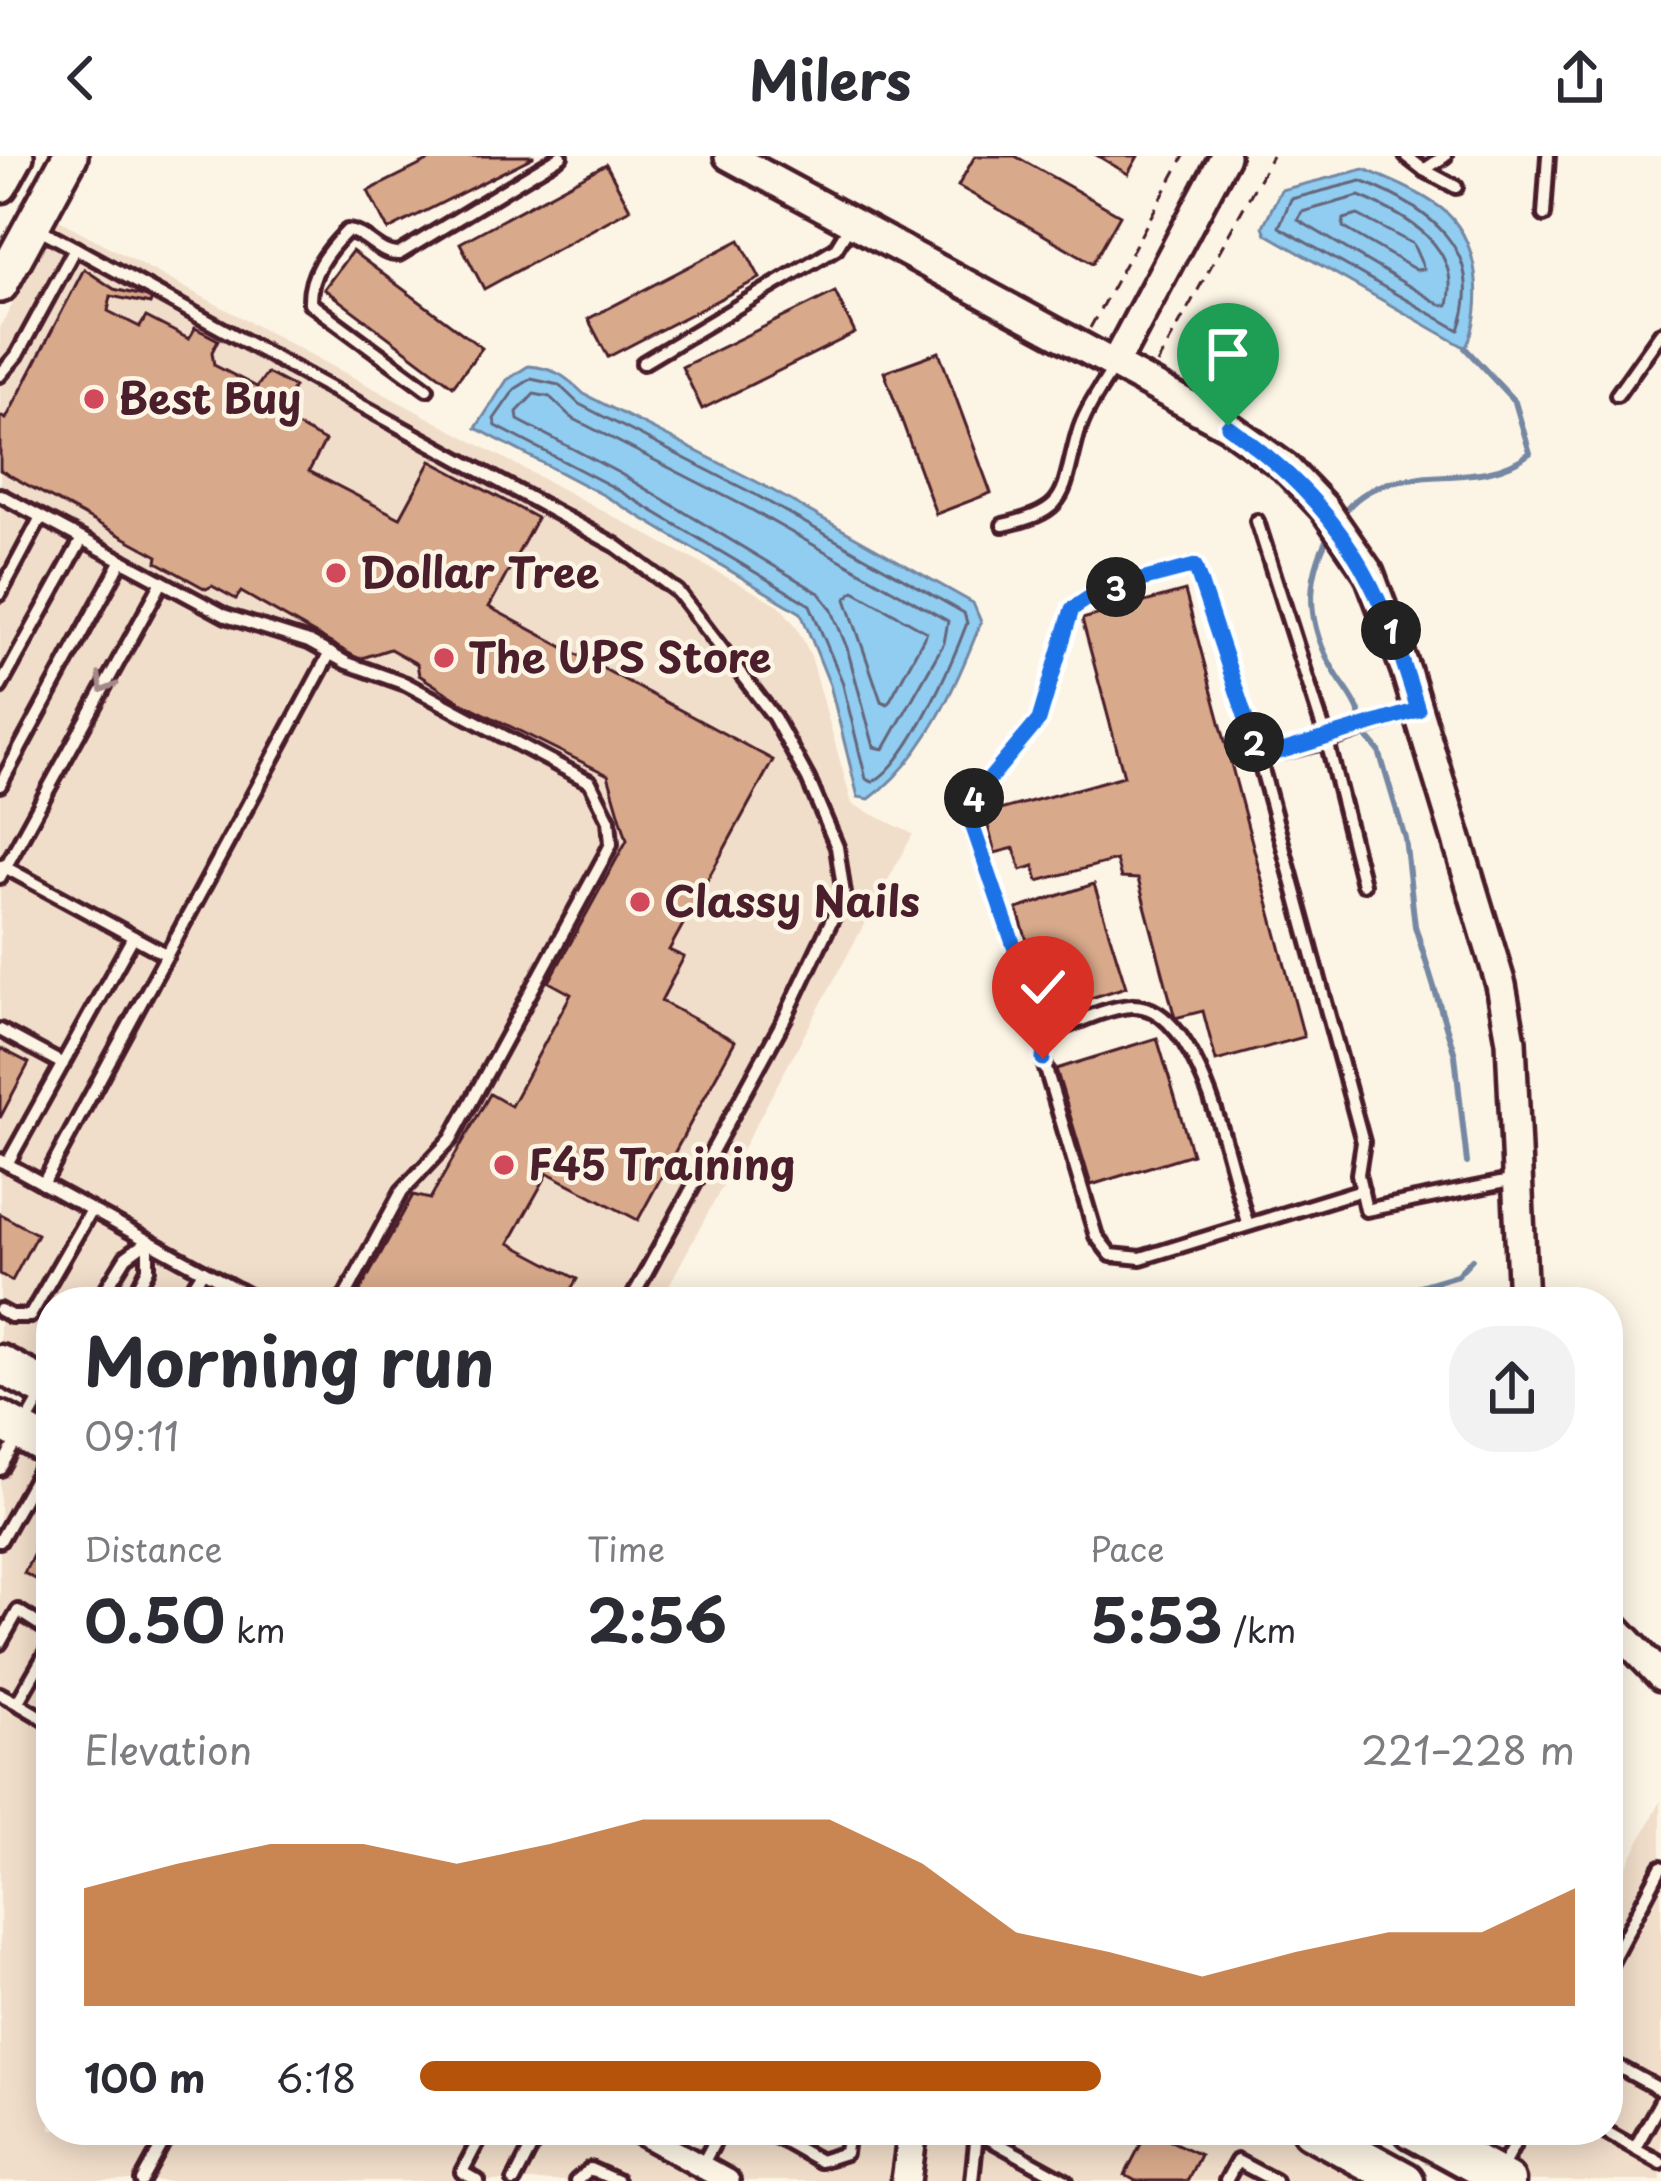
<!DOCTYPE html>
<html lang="en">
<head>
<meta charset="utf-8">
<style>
  :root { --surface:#fff; --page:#f2f2f3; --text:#2b2b33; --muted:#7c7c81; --accent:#b45309 }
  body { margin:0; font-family:"Playpen Sans",sans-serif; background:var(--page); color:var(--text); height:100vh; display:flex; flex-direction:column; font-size:45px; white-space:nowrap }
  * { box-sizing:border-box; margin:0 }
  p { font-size:39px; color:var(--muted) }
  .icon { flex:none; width:66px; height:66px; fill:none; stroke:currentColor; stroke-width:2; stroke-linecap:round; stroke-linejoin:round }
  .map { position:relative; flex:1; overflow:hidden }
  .details { position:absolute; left:36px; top:1131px; width:1587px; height:858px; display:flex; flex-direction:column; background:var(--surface); border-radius:48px; box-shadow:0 6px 30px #0003 }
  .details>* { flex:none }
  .pin { position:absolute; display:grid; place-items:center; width:102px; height:102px; color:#fff; margin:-123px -51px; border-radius:50% 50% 50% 0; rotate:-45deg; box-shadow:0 0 12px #0007 }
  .pin .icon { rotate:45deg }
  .km { position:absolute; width:60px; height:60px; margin:-30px; border-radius:50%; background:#222; color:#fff; font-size:33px; line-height:60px; text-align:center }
  .round { display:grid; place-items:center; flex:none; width:126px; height:126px; border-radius:48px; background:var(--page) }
  .headline { display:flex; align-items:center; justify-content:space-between; height:204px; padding:0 48px }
  h1 { font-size:66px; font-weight:700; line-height:90px }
  .metrics { display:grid; grid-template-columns:repeat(3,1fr); gap:18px; height:204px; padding:12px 48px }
  .metrics div { display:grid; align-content:center }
  .metrics b { font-size:60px; font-weight:700 }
  .metrics small { font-size:33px; font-weight:400 }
  .metrics p { font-size:33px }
  .chart { height:336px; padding:24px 48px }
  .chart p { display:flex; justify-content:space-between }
  .chart svg { width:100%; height:216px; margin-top:12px; fill:var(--accent); opacity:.7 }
  ul { padding:0 48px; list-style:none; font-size:39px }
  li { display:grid; grid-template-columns:192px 144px 1fr; align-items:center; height:90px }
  li i { height:30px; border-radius:15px; background:var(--accent) }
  header { display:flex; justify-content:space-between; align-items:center; height:156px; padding:0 48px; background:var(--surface); font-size:54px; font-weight:700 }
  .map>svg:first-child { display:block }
  .built { fill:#f1deca }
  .water { fill:#90cdf1; stroke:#7487a2; stroke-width:3 }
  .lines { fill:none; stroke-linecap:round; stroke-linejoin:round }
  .shore { stroke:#66657a; stroke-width:3 }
  .stream { stroke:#7487a2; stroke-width:6 }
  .building { fill:#d8a98b; stroke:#4a1f2b; stroke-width:3 }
  .lane-casing { stroke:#4a1f2b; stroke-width:20 }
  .street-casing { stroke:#4a1f2b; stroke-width:30 }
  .secondary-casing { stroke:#4a1f2b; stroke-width:36 }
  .primary-casing { stroke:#4a1f2b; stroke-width:42 }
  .highway-casing { stroke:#4a1f2b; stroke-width:45 }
  .path { stroke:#4a1f2b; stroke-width:3; stroke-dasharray:12 9; stroke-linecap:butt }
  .lane { stroke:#fcf5e5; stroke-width:10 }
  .street { stroke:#fcf5e5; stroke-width:21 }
  .secondary { stroke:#fcf5e5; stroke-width:27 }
  .primary { stroke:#fcf5e5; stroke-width:33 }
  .highway { stroke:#fcf5e5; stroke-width:36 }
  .oneway { stroke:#a38a88 }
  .route-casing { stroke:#fff; stroke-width:24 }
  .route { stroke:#1a73e8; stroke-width:15 }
  .poi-dot { fill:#d1495b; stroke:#fcf5e5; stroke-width:4.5 }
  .labels { text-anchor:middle; stroke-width:9; stroke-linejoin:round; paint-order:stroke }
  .poi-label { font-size:42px; font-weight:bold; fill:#4a1f2b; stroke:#fcf5e5; text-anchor:start }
</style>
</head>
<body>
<header><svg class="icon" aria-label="back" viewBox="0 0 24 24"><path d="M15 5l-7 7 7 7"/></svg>Milers<svg class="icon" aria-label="share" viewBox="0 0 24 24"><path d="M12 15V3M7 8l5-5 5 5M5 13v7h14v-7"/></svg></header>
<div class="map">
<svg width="1661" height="2025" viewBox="0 0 1661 2025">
  <rect width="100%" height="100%" fill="#fcf5e5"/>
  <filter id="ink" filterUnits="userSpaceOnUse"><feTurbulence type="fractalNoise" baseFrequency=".00833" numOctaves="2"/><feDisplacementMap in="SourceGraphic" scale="24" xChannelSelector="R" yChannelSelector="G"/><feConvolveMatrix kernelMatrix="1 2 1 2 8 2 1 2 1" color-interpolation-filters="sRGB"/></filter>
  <g filter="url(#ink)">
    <g class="built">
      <polygon points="57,63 779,449 796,470 811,500 852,648 913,678 660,1146 51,1146 51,1215 0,1190 0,172"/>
      <polygon points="0,1269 51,1296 51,1974 1299,1974 1392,2025 0,2025"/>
      <polygon points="1661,1645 1661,2025 1518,2025 1473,2001 1487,1974 1608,1974 1608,1745"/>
    </g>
    <g class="water">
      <path d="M1364 13C1390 24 1418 35 1441 52 1480 82 1485 150 1466 192L1266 78 1263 70 1281 34Z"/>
      <path d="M528 210C555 212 565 220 584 238L761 328 973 447 981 466C957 528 924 604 869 643L858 641 830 529 801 457 605 340 476 272 507 224Z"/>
    </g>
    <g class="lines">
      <g class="shore">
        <path d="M1361 25C1427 51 1488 93 1459 174L1279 71 1291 43Z"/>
        <path d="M1359 40C1405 59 1462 89 1448 149H1441L1298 64 1302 56Z"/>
        <polygon points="1358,59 1413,88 1424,113 1416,114 1343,71 1344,63"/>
        <path d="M531 223 559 229 579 248 756 339 964 457 967 467C953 505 907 610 872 626L866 623 842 525 810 449 611 330 496 270 494 263 515 233Z"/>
        <polygon points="534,238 550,241 572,262 750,353 948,465 944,487 884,593 874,591 847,492 831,452 819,437 619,317 518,264 517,256"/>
        <polygon points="854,435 927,476 888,548 881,545 846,443"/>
      </g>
      <g class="stream">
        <path d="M1342 359C1388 296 1474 341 1530 297L1515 246 1465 192"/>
        <path d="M1331 375C1304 424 1306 469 1336 518 1345 533 1354 541 1360 558"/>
        <polyline points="1368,582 1379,595 1405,682 1415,770 1455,899 1467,1007"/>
        <polyline points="1366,1146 1457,1119 1472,1103"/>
      </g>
    </g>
    <g class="building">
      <polygon points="438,0 533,0 533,1 388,74 368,35"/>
      <polygon points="975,0 1015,0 1120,59 1093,107 958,30"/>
      <polygon points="1098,0 1138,0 1128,18"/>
      <polygon points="606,8 630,53 484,133 460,87"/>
      <polygon points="740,84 760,122 608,201 588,163"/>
      <polygon points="352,95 482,192 453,230 324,133"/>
      <polygon points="84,113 114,133 152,142 150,148 111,140 108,155 140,171 146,161 189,183 195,172 218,184 212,196 214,209 257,231 267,217 294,231 279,260 325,285 309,315 400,362 431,305 537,362 489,451 773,604 669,794 684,801 661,845 735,885 638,1064 548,1017 509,1087 577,1123 564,1146 354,1146 413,1039 430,1043 490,938 511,950 571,838 549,826 627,684 608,619 459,545 419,519 417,508 390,493 359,503 241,436 236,443 212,430 206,433 157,406 158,400 0,314 0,260 6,263"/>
      <polygon points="835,136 855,177 702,253 682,211"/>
      <polygon points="939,196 991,337 936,358 884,216"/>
      <polygon points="1185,435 1304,881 1216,905 1203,855 1175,862 1138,723 1121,722 1116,704 1038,725 1034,710 1021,714 1014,692 995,697 985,658 1124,620 1082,463"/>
      <polygon points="1094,728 1126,831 1049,855 1017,753"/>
      <polygon points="1157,882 1192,998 1091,1029 1056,913"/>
      <polygon points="0,892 29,907 0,962"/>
      <polygon points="0,1058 37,1078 12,1125 0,1118"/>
      <polygon points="51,1364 51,1431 24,1417"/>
      <polygon points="1148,1974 1200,1999 1187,2025 1136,2025 1125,2019"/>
    </g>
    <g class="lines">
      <g class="lane-casing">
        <g id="lane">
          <polyline points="1406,0 1424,14 1445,0"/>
          <polyline points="1424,14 1456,31"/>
          <polyline points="1544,59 1548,0"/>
          <polyline points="75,92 615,389 678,436 774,561 808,623 837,691 844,738 785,862 630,1146"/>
          <polyline points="643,207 836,92 850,69"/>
          <polyline points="0,219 17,199 75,92 34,70"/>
          <path d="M427 233 310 147C309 118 327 95 347 75 367 76 378 99 399 98L561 0"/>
          <polyline points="1617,239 1661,177"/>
          <polyline points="0,339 226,460 309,486 347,507 406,528 590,626 609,664 611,688 606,698 451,983 402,1035 342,1146"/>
          <polyline points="1257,365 1327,585 1414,555"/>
          <path d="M1003 369C1071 354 1061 337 1078 278 1084 255 1101 233 1113 212"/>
          <polyline points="0,438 41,361"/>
          <polyline points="0,531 82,383"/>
          <polyline points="1259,602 1195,410 1099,435 1072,453 1039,564 966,651 1045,881 1043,903 1096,1080 1111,1099 1141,1102 1362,1034"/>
          <polyline points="0,629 122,404"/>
          <polyline points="1,709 167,799"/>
          <polyline points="0,721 162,426"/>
          <polyline points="1363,728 1327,585 1259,602 1363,986 1358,1018 1366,1054 1515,1024"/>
          <polyline points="0,874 63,908"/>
          <path d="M1044 879C1070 870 1105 851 1132 850 1201 848 1230 1013 1247 1066"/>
          <polyline points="0,1004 260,1146"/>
          <polyline points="7,1008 133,781"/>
          <polyline points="43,1028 330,497"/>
          <polyline points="98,1146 126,1101 148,1085"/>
          <polyline points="131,1146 148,1113 148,1085"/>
          <polyline points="184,1146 203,1115"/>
          <polyline points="0,1154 11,1160 30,1160 91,1054"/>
          <polyline points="0,1313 43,1238"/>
          <polyline points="0,1385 48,1299"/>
          <polyline points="0,1487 18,1455 51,1476"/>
          <polyline points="51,1488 17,1547 51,1567"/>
          <polyline points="0,1538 17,1547"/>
          <polyline points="1608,1812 1661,1711"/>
          <polyline points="1608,1905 1661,1934"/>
          <polyline points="765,1974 820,2005 845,1997 848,1974"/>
          <polyline points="1603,1974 1661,2007"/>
          <polyline points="1635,1992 1661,1945"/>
          <polyline points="701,2011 721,1974"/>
          <polyline points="1501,2013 1522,1974"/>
          <polyline points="142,2025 170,1974"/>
          <polyline points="478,2025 462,2016 484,1974"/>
          <polyline points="514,2025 540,1974"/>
          <polyline points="576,2025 590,2013 617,2025"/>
          <polyline points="972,2025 977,1976 1066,2025"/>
          <polyline points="1226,2025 1237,2005 1275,2025"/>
        </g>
      </g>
      <g class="street-casing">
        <polyline id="street" points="635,1974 728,2025"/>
      </g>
      <g class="secondary-casing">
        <g id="secondary">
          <polyline points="729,0 1228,270 1285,311 1324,352 1369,417 1406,515 1501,829 1511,885 1523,1146"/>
          <polyline points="1114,209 1225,0"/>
          <polyline points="1608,1464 1661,1520"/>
          <polyline points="906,2025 913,1974"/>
        </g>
      </g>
      <g class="primary-casing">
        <g id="primary">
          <polyline points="0,29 16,0"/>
          <polyline points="0,129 70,0"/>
        </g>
      </g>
      <g class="highway-casing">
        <g id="highway">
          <polyline points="0,1208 51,1235"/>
          <polyline points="0,1264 51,1292"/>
          <polyline points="1311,1974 1405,2025"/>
          <polyline points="1413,1974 1506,2025"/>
        </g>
      </g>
      <g class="path">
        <polyline points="1090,172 1184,0"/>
        <polyline points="1157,208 1272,0"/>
      </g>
      <use href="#lane" class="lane"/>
      <use href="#street" class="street"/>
      <use href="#secondary" class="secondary"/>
      <use href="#primary" class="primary"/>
      <use href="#highway" class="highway"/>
    </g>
    <defs><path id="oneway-chevron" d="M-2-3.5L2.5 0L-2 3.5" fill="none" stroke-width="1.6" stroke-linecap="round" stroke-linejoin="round" transform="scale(3)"/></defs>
    <use class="oneway" href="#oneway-chevron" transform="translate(105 528) rotate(119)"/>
  </g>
  <g class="lines" filter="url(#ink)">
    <g class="route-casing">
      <path id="route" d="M1043 903 1045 880 966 651 1039 564 1072 453 1099 435 1195 410 1259 602 1418 554C1379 422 1341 351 1228 270"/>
    </g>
    <use href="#route" class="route"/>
  </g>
  <g class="poi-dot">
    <circle cx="94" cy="243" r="12"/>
    <circle cx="336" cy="417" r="12"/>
    <circle cx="444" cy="502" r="12"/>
    <circle cx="640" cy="746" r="12"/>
    <circle cx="504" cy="1009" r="12"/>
  </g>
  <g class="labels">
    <g class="poi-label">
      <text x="118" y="258">Best Buy</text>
      <text x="360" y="432">Dollar Tree</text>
      <text x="468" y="517">The UPS Store</text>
      <text x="664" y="761">Classy Nails</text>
      <text x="528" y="1024">F45 Training</text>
    </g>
  </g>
</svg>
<div class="pin" style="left:1228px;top:270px;background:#1e9e55"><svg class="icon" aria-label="arrive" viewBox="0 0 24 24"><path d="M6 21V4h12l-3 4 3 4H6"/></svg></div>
<div class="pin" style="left:1043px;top:903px;background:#d93025"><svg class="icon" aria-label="check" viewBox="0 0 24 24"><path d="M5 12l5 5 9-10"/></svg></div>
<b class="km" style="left:1391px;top:474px">1</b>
<b class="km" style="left:1254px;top:586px">2</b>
<b class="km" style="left:1116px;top:431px">3</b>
<b class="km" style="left:974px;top:642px">4</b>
<section class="details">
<div class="headline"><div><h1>Morning run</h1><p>09:11</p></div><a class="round"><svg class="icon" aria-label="share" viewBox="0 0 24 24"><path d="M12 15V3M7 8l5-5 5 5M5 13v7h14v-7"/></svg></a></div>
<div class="metrics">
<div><p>Distance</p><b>0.50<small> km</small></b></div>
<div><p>Time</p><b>2:56</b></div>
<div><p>Pace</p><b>5:53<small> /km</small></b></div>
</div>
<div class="chart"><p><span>Elevation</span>221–228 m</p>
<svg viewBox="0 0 160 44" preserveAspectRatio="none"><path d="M0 44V20L10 15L20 11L30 11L40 15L50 11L60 6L70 6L80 6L90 15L100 29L110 33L120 38L130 33L140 29L150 29L160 20V44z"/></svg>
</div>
<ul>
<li><b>100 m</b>6:18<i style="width:59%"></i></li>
</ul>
</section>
</div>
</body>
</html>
